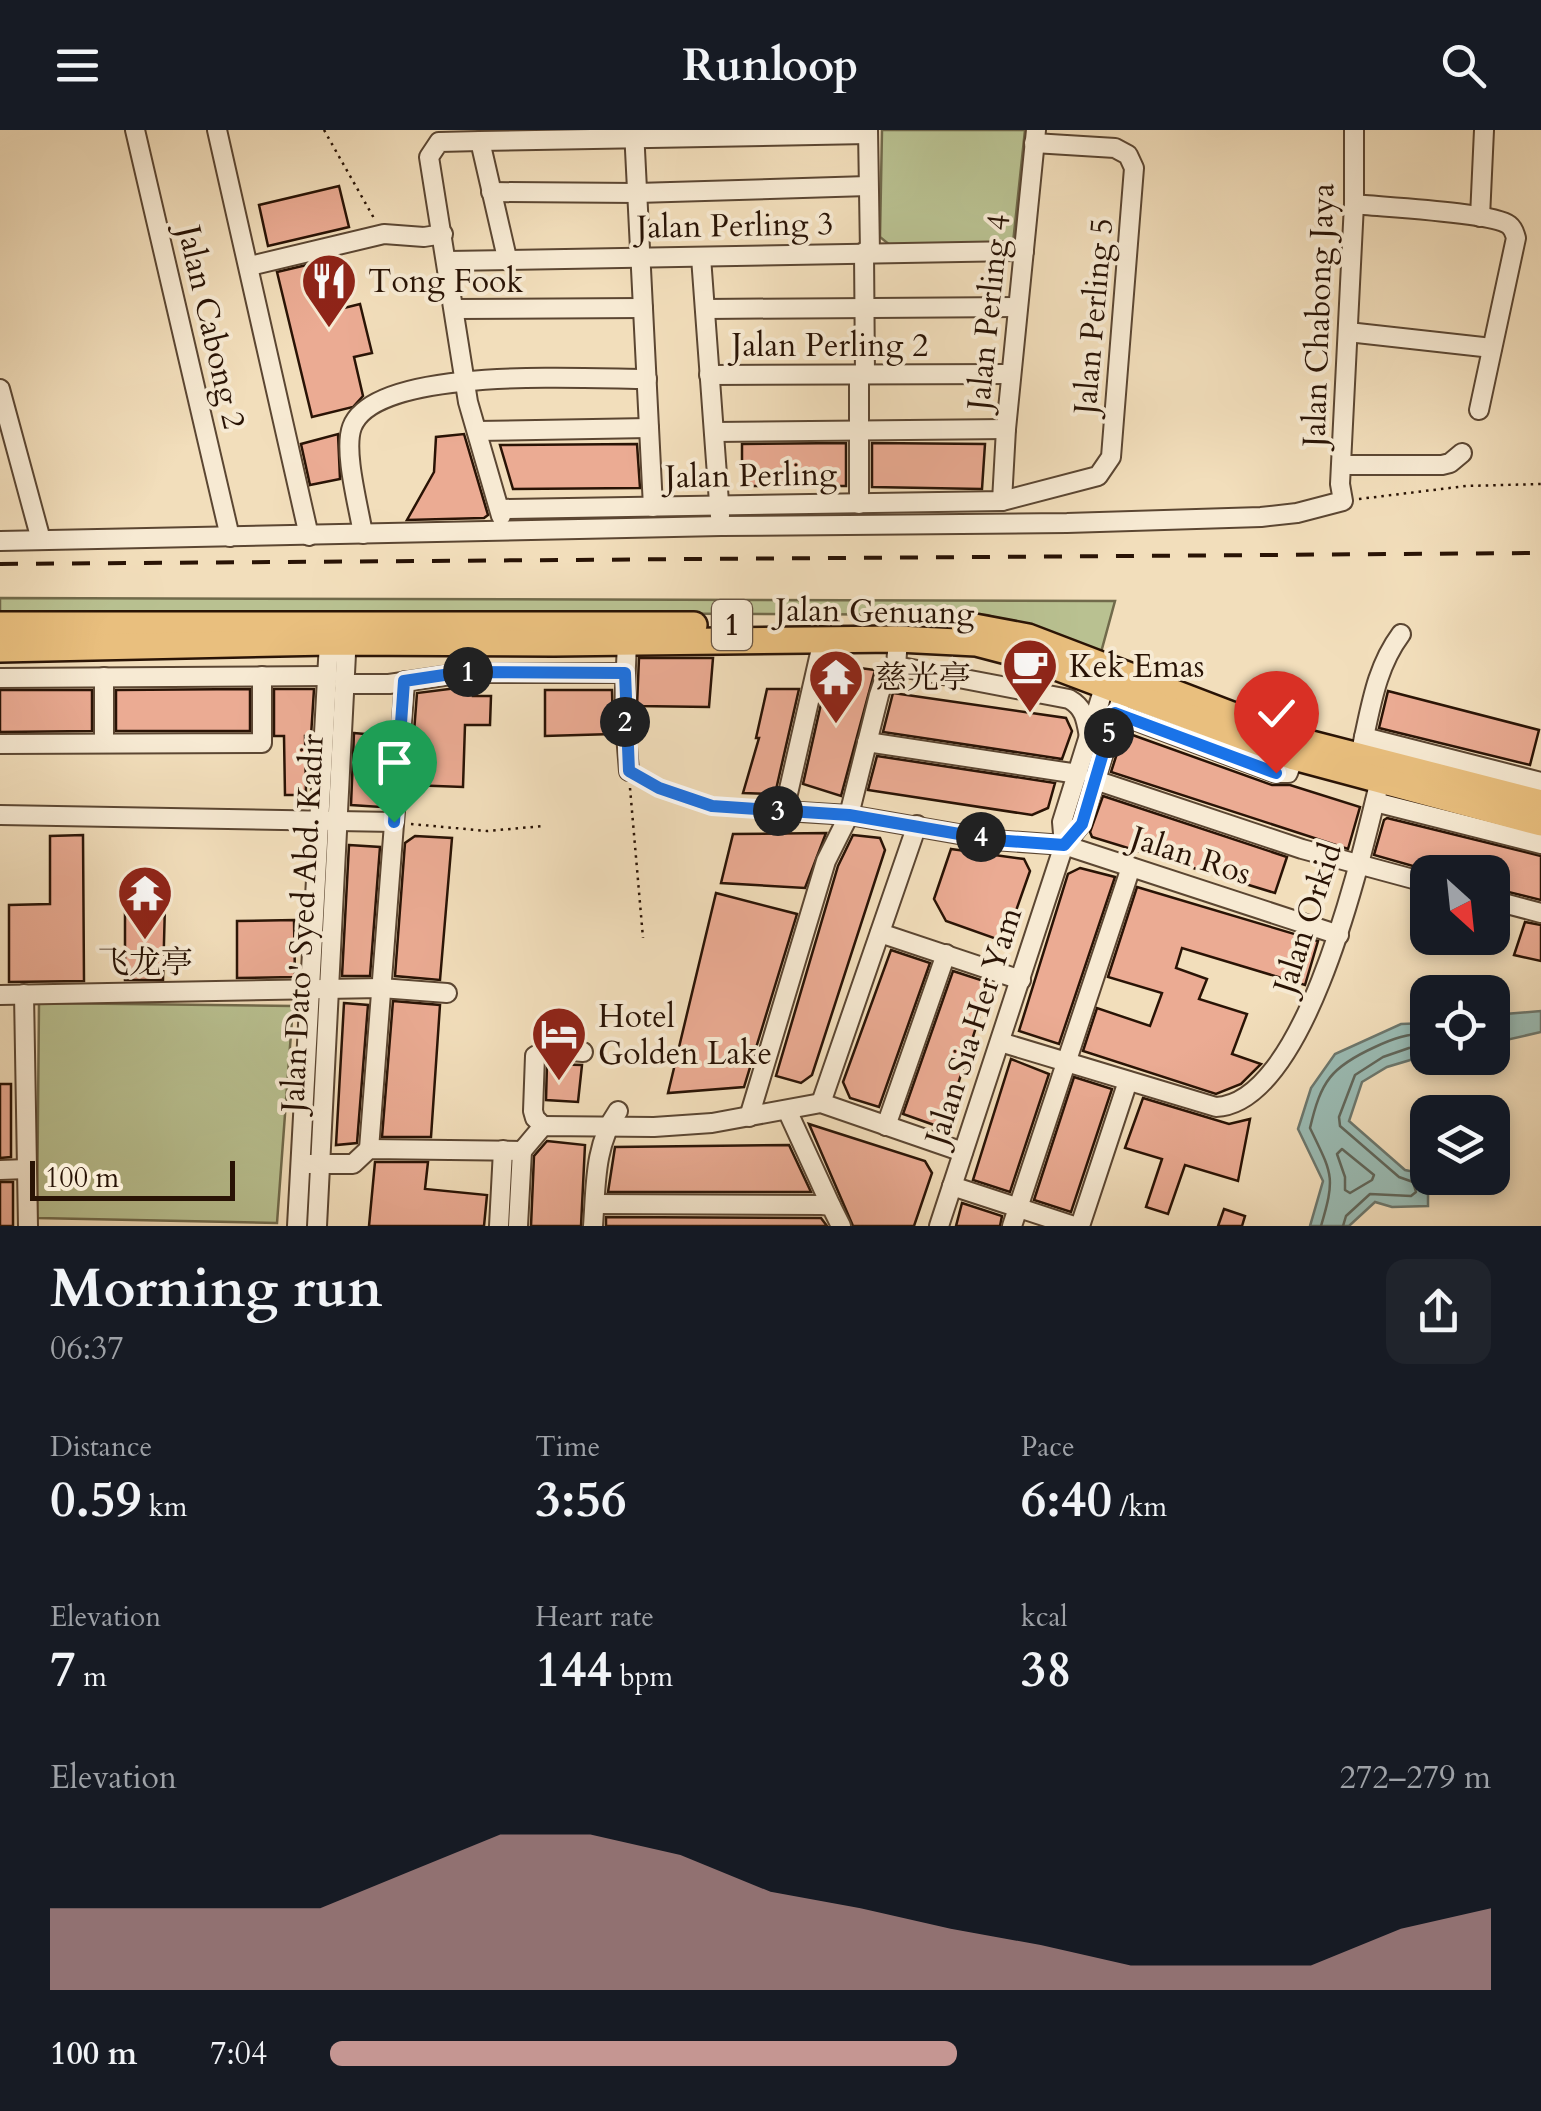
<!DOCTYPE html>
<html lang="en">
<head>
<meta charset="utf-8">
<style>
  :root { --surface:#171b24; --page:#20242c; --text:#f1f3f6; --muted:#9ea1a6; --accent:#c59692 }
  body { margin:0; font-family:Cardo,"Noto Serif SC",serif; background:var(--page); color:var(--text); height:100vh; display:flex; flex-direction:column; font-size:38px; white-space:nowrap }
  * { box-sizing:border-box; margin:0 }
  p { font-size:32px; color:var(--muted) }
  .icon { flex:none; width:55px; height:55px; fill:none; stroke:currentColor; stroke-width:2; stroke-linecap:round; stroke-linejoin:round }
  .map { position:relative; height:1096px; overflow:hidden }
  .drawer { display:flex; flex-direction:column; background:var(--surface); flex:1 }
  .drawer>* { flex:none }
  .needle { width:65px; rotate:153deg }
  .buttons { position:absolute; left:1410px; top:725px; display:grid; gap:20px }
  .buttons a { display:grid; place-items:center; width:100px; height:100px; border-radius:20px; background:var(--surface); box-shadow:0 5px 15px #0003; font-size:50px }
  .scale { position:absolute; left:30px; bottom:25px; width:205px; box-sizing:border-box; padding-left:10px; border:5px solid #291305; border-top:0; font-size:28px; line-height:35px; white-space:nowrap; color:#291305; -webkit-text-stroke:8px #f7ead3; paint-order:stroke }
  .pin { position:absolute; display:grid; place-items:center; width:85px; height:85px; color:#fff; margin:-102px -42px; border-radius:50% 50% 50% 0; rotate:-45deg; box-shadow:0 0 10px #0007 }
  .pin .icon { rotate:45deg }
  .km { position:absolute; width:50px; height:50px; margin:-25px; border-radius:50%; background:#222; color:#fff; font-size:28px; line-height:50px; text-align:center }
  .round { display:grid; place-items:center; flex:none; width:105px; height:105px; border-radius:20px; background:var(--page) }
  .summary { display:flex; align-items:center; justify-content:space-between; height:170px; padding:0 50px }
  h1 { font-size:55px; font-weight:800; line-height:75px }
  .figures { display:grid; grid-template-columns:repeat(3,1fr); gap:15px; height:170px; padding:10px 50px }
  .figures div { display:grid; align-content:center }
  .figures b { font-size:50px; font-weight:800 }
  .figures small { font-size:28px; font-weight:400 }
  .figures p { font-size:28px }
  .chart { height:280px; padding:20px 50px }
  .chart p { display:flex; justify-content:space-between }
  .chart svg { width:100%; height:180px; margin-top:10px; fill:var(--accent); opacity:.7 }
  ul { padding:0 50px; list-style:none; font-size:32px }
  li { display:grid; grid-template-columns:160px 120px 1fr; align-items:center; height:75px }
  li i { height:25px; border-radius:12px; background:var(--accent) }
  header { display:flex; justify-content:space-between; align-items:center; height:130px; padding:0 50px; background:var(--surface); font-size:45px; font-weight:800 }
  .map>svg:first-child { display:block }
  .green { fill:#b9c191; stroke:#716a4b; stroke-width:2.5 }
  .water { fill:#9bbcb4; stroke:#6d786e; stroke-width:2.5 }
  .lines { fill:none; stroke-linecap:round; stroke-linejoin:round }
  .shore { stroke:#62685c; stroke-width:2.5 }
  .building { fill:#ebab93; stroke:#291305; stroke-width:2.5 }
  .minor-casing { stroke:#5b4632; stroke-width:22 }
  .highway-casing { stroke:#291305; stroke-width:30 }
  .path { stroke:#291305; stroke-width:2.5; stroke-dasharray:2.5 5; stroke-linecap:butt }
  .minor { stroke:#f7ead3; stroke-width:18 }
  .highway { stroke:#e9bf7e; stroke-width:25 }
  .rail { stroke:#291305; stroke-width:4; stroke-dasharray:18 18; stroke-linecap:butt }
  .route-casing { stroke:#fff; stroke-width:20 }
  .route { stroke:#1a73e8; stroke-width:12 }
  .labels { text-anchor:middle; stroke-width:8; stroke-linejoin:round; paint-order:stroke }
  .shield { fill:#f7ead3; stroke:#675443; stroke-width:2.5 }
  .shield-label { font-size:30px; font-weight:bold; fill:#291305 }
  .street-label { font-size:32px; fill:#291305; stroke:#f7ead3 }
  .poi-label { font-size:32px; fill:#291305; stroke:#f7ead3; text-anchor:start }
</style>
</head>
<body>
<header><svg class="icon" aria-label="menu" viewBox="0 0 24 24"><path d="M4 6h16M4 12h16M4 18h16"/></svg>Runloop<svg class="icon" aria-label="search" viewBox="0 0 24 24"><circle cx="10" cy="10" r="6"/><path d="M15 15l6 6"/></svg></header>
<div class="map">
<svg width="1541" height="1096" viewBox="0 0 1541 1096">
  <rect width="100%" height="100%" fill="#f2debb"/>
  <filter id="stains"><feTurbulence type="fractalNoise" baseFrequency=".002" numOctaves="4"/><feColorMatrix values="0 0 0 0 .2 0 0 0 0 .09 0 0 0 0 .02 0 0 0 .5 -.17"/></filter>
  <radialGradient id="worn" r=".72"><stop offset=".6" stop-color="#630" stop-opacity="0"/><stop offset="1" stop-color="#630" stop-opacity=".3"/></radialGradient>
  <g class="green">
    <polygon points="882,0 1025,0 1013,113 891,116 880,107"/>
    <polygon points="0,468 1115,471 1100,526 1035,500 987,485 0,481"/>
    <polygon points="39,873 293,876 277,1093 37,1088"/>
  </g>
  <g class="water">
    <polygon points="1541,881 1541,902 1493,913 1493,885"/>
    <polygon points="1427,893 1427,925 1387,937 1362,952 1349,991 1405,1040 1420,1043 1428,1064 1428,1076 1392,1077 1375,1072 1349,1096 1310,1096 1323,1051 1298,999 1311,958 1335,924 1401,894"/>
  </g>
  <g class="lines">
    <g class="shore">
      <polygon points="1342,1019 1374,1045 1372,1050 1350,1063 1345,1060 1345,1047 1337,1024"/>
      <path d="M1321 1096C1336 1046 1332 1044 1310 998 1321 951 1331 937 1375 917 1394 908 1407 904 1428 903"/>
      <polyline points="1343,1096 1346,1086 1370,1064 1411,1066 1416,1062 1413,1052 1399,1047 1340,996 1339,987 1355,945 1383,927 1409,918 1428,916"/>
    </g>
  </g>
  <g class="building">
    <polygon points="339,56 349,97 268,116 259,75"/>
    <polygon points="332,129 344,178 360,174 372,223 354,227 363,266 353,277 312,287 277,142"/>
    <polygon points="338,304 340,349 310,355 301,314"/>
    <polygon points="464,304 488,385 484,388 407,390 434,342 436,307"/>
    <polygon points="846,313 846,356 742,356 742,314"/>
    <polygon points="872,313 985,314 982,359 872,357"/>
    <polygon points="637,314 640,358 513,359 500,315"/>
    <polygon points="639,528 713,528 709,577 637,576"/>
    <polygon points="830,534 875,540 841,666 803,654"/>
    <polygon points="473,556 473,566 491,566 490,595 465,595 463,657 410,655 417,563"/>
    <polygon points="250,559 250,601 116,601 116,560"/>
    <polygon points="274,559 314,559 311,606 305,606 306,665 285,665 284,606 274,606"/>
    <polygon points="767,559 799,559 775,664 743,663 759,608 756,608"/>
    <polygon points="0,560 92,560 92,601 0,602"/>
    <polygon points="545,560 612,560 613,604 545,606"/>
    <polygon points="1388,561 1539,600 1530,635 1379,598"/>
    <polygon points="893,563 1066,588 1072,601 1062,629 883,602"/>
    <polygon points="354,603 386,606 381,677 351,675"/>
    <polygon points="1127,603 1272,655 1290,655 1360,677 1348,719 1111,642 1123,605"/>
    <polygon points="877,626 1055,653 1048,678 1032,685 868,660"/>
    <polygon points="1103,666 1287,727 1275,763 1092,707 1090,702"/>
    <polygon points="1387,688 1541,726 1541,770 1492,758 1492,742 1434,742 1374,725 1384,690"/>
    <polygon points="826,703 805,758 721,753 733,704"/>
    <polygon points="83,705 84,851 9,852 9,775 50,774 50,706"/>
    <polygon points="853,705 880,708 885,720 812,945 801,953 776,946 838,736"/>
    <polygon points="415,706 452,708 440,850 395,846 405,713"/>
    <polygon points="349,715 380,717 370,846 342,846"/>
    <polygon points="951,719 1024,729 1030,741 1005,812 946,791 934,769"/>
    <polygon points="1080,738 1115,747 1059,914 1019,901 1068,744"/>
    <polygon points="1137,757 1318,811 1305,855 1182,818 1176,838 1207,849 1199,869 1247,884 1232,924 1261,934 1241,954 1216,964 1083,921 1097,878 1150,896 1162,863 1108,847"/>
    <polygon points="716,763 797,784 744,957 668,963"/>
    <polygon points="125,773 165,774 163,850 125,850"/>
    <polygon points="294,790 295,847 237,848 237,791"/>
    <polygon points="1525,792 1541,795 1541,831 1514,825"/>
    <polygon points="891,820 930,833 879,977 850,968 843,952"/>
    <polygon points="953,841 990,853 947,989 937,996 903,984"/>
    <polygon points="393,871 440,875 431,1007 382,1007"/>
    <polygon points="344,873 368,875 357,1013 336,1015"/>
    <polygon points="1011,929 1049,944 1010,1062 973,1050"/>
    <polygon points="547,934 582,935 578,972 546,970"/>
    <polygon points="1074,947 1112,959 1071,1082 1034,1070"/>
    <polygon points="0,954 11,954 11,1027 0,1028"/>
    <polygon points="1143,968 1229,994 1250,989 1238,1051 1185,1035 1168,1084 1146,1077 1162,1029 1125,1018"/>
    <polygon points="809,994 925,1031 932,1043 914,1096 853,1096"/>
    <polygon points="547,1011 585,1015 581,1096 531,1096 534,1026"/>
    <polygon points="789,1015 811,1062 608,1062 615,1017"/>
    <polygon points="375,1032 428,1032 425,1059 487,1065 484,1096 369,1096"/>
    <rect x="0" y="1052" width="13" height="44"/>
    <polygon points="962,1073 1002,1086 1000,1096 956,1096"/>
    <polygon points="1224,1079 1245,1086 1242,1096 1218,1096"/>
    <polygon points="606,1087 821,1088 827,1096 606,1096"/>
  </g>
  <g class="lines">
    <g class="minor-casing">
      <g id="minor">
        <polyline points="135,0 230,407"/>
        <polyline points="217,0 309,406"/>
        <polyline points="634,0 653,377"/>
        <polyline points="868,0 870,122"/>
        <polyline points="480,11 507,128"/>
        <polyline points="491,62 637,63 868,56"/>
        <path d="M1354 74C1380 77 1493 82 1509 95 1514 99 1514 102 1516 108L1479 280"/>
        <polyline points="1480,87 1484,0"/>
        <polyline points="864,122 865,245"/>
        <polyline points="701,127 720,386"/>
        <polyline points="448,131 1024,121"/>
        <polyline points="250,136 384,104 424,107 443,104"/>
        <polyline points="455,179 643,178"/>
        <polyline points="705,179 1018,177"/>
        <polyline points="1348,202 1492,218"/>
        <polyline points="709,245 1011,244"/>
        <polyline points="0,259 41,410"/>
        <polyline points="477,301 649,298"/>
        <polyline points="714,302 1006,299"/>
        <polyline points="1343,335 1442,335 1450,333 1462,323"/>
        <polyline points="1002,371 1006,299 1036,0"/>
        <polyline points="859,374 859,245"/>
        <polyline points="501,379 1002,371 1098,346 1111,327 1134,38 1128,25 1115,18 1034,13"/>
        <polyline points="501,386 468,272 429,27 439,12 480,11 868,4"/>
        <path d="M363 404C359 378 343 321 352 297 375 235 589 249 647 249"/>
        <polyline points="0,411 721,396 1067,393 1261,387 1297,383 1343,371 1340,354 1354,74 1354,0"/>
        <polyline points="823,510 784,681 849,685 993,710 1064,715 1339,805"/>
        <polyline points="627,513 624,581 629,641"/>
        <path d="M896 536 1069 569C1085 578 1086 590 1089 607"/>
        <polyline points="104,547 104,613"/>
        <polyline points="0,548 328,546"/>
        <polyline points="344,554 389,554 464,543 625,543"/>
        <polyline points="1115,583 1276,643 1288,643 1294,627"/>
        <path d="M1364 607C1372 570 1378 535 1401 504"/>
        <polyline points="867,612 1078,644"/>
        <polyline points="0,614 262,613 262,546"/>
        <polyline points="1360,627 1364,607 1541,652"/>
        <polyline points="1095,650 1302,719 1428,753"/>
        <polyline points="1375,672 1541,714"/>
        <polyline points="0,685 394,692"/>
        <polyline points="1064,715 1062,692 1107,548"/>
        <polyline points="1492,770 1541,783"/>
        <polyline points="880,803 1021,850"/>
        <polyline points="24,864 28,1096"/>
        <polyline points="0,865 381,858 447,863"/>
        <path d="M1000 912 1216 977C1307 973 1362 723 1380 650"/>
        <polyline points="821,973 917,695"/>
        <polyline points="787,980 831,1076"/>
        <polyline points="749,987 826,731 849,685 879,565 885,547 896,536 898,509"/>
        <polyline points="543,996 535,988 533,981 535,926 548,919 583,922"/>
        <polyline points="886,996 946,824"/>
        <polyline points="369,1019 405,551"/>
        <polyline points="301,1034 353,1034 369,1019 522,1021 543,996 654,997 712,993 821,973 963,1022"/>
        <polyline points="0,1040 27,1039"/>
        <polyline points="952,1056 1074,1096"/>
        <polyline points="595,1074 822,1075 831,1076 841,1096"/>
        <polyline points="297,1096 329,512"/>
        <polyline points="317,1096 347,504"/>
        <polyline points="499,1096 503,1020"/>
        <polyline points="518,1096 522,1021"/>
        <path d="M593 1096C596 1056 594 1015 618 981"/>
        <polyline points="939,1096 1064,715 1081,694 1127,551"/>
        <polyline points="1012,1096 1131,737"/>
        <polyline points="1080,1096 1128,951"/>
      </g>
    </g>
    <g class="highway-casing">
      <g id="highway">
        <polyline points="0,495 694,495"/>
        <polyline points="964,495 1028,507 1300,611 1541,673"/>
        <polyline points="0,519 329,512 554,513 898,509 976,513 1030,527 1294,627 1541,693"/>
      </g>
    </g>
    <g class="path">
      <polyline points="324,0 375,90"/>
      <polyline points="1359,369 1466,356 1541,354"/>
      <path d="M643 649C683 671 724 680 769 681"/>
      <polyline points="630,658 643,808"/>
      <polyline points="411,694 487,701 544,696"/>
    </g>
    <use href="#minor" class="minor"/>
    <use href="#highway" class="highway"/>
    <polyline class="rail" points="0,434 1541,423"/>
  </g>
  <g class="lines">
    <g class="route-casing">
      <polyline id="route" points="394,692 404,551 464,542 625,543 629,641 659,658 712,676 849,685 994,710 1064,715 1082,694 1115,583 1276,643"/>
    </g>
    <use href="#route" class="route"/>
  </g>
  <defs>
    <g id="restaurant-pin" transform="scale(2.875)"><path d="M0 17L-7.5 6A9.5 9.5 0 1 1 7.5 6Z" fill="#8f2418" stroke="#f7ead3"/><path d="M-5-6h1v4h1v-4h1v4h1v-4h1v5L-1.5 .5V6h-2V.5L-5-1ZM5-6V6H3V1.5H1.5Q1.5-4 5-6Z" fill="#fff"/></g>
    <g id="cafe-pin" transform="scale(2.875)"><path d="M0 17L-7.5 6A9.5 9.5 0 1 1 7.5 6Z" fill="#8f2418" stroke="#f7ead3"/><path d="M-5.5-4.5H6V0H3Q3 3.5 0 3.5H-2.5Q-5.5 3.5-5.5 0ZM3-3.2v2h1.7v-2ZM-6 4.5H4V6H-6Z" fill="#fff"/></g>
    <g id="temple-pin" transform="scale(2.875)"><path d="M0 17L-7.5 6A9.5 9.5 0 1 1 7.5 6Z" fill="#8f2418" stroke="#f7ead3"/><path d="M0-6L5-2H3V0L6.5 2.5H4V6H1.5V3h-3V6H-4V2.5H-6.5L-3 0V-2H-5Z" fill="#fff"/></g>
    <g id="hotel-pin" transform="scale(2.875)"><path d="M0 17L-7.5 6A9.5 9.5 0 1 1 7.5 6Z" fill="#8f2418" stroke="#f7ead3"/><path d="M-6-4.5h1.5V1H6V5H4.5V3h-9V5H-6ZM-4 0a1.8 1.8 0 1 1 3.6 0ZM.5 0V-2.5h3Q6-2.5 6 0Z" fill="#fff"/></g>
  </defs>
  <g fill-rule="evenodd">
    <use href="#restaurant-pin" x="329" y="151"/>
    <use href="#cafe-pin" x="1030" y="536"/>
    <use href="#temple-pin" x="836" y="547"/>
    <use href="#temple-pin" x="145" y="763"/>
    <use href="#hotel-pin" x="559" y="904"/>
  </g>
  <g class="labels">
    <rect class="shield" x="712" y="470" width="40" height="50" rx="8"/>
    <g class="shield-label">
      <text x="732" y="505">1</text>
    </g>
    <g class="street-label">
      <text transform="translate(735 95) rotate(-1)" y="11">Jalan Perling 3</text>
      <text transform="translate(988 182) rotate(-84)" y="11">Jalan Perling 4</text>
      <text transform="translate(1318 185) rotate(-88)" y="11">Jalan Chabong Jaya</text>
      <text transform="translate(1093 186) rotate(-85)" y="11">Jalan Perling 5</text>
      <text transform="translate(212 197) rotate(77)" y="11">Jalan Cabong 2</text>
      <text x="830" y="226">Jalan Perling 2</text>
      <text transform="translate(751 345) rotate(-1)" y="11">Jalan Perling</text>
      <text transform="translate(875 481) rotate(1)" y="11">Jalan Genuang</text>
      <text transform="translate(1191 725) rotate(18)" y="11">Jalan Ros</text>
      <text transform="translate(1307 788) rotate(-72)" y="11">Jalan Orkid</text>
      <text transform="translate(302 793) rotate(-87)" y="11">Jalan Dato' Syed Abd. Kadir</text>
      <text transform="translate(973 896) rotate(-72)" y="11">Jalan Sia Her Yam</text>
    </g>
    <g class="poi-label">
      <text x="368" y="162">Tong Fook</text>
      <text x="1069" y="547">Kek Emas</text>
      <text x="875" y="558">慈光亭</text>
      <text x="145" y="843" text-anchor="middle">飞龙亭</text>
      <text x="598" y="897">Hotel<tspan x="598" dy="37">Golden Lake</tspan></text>
    </g>
  </g>
  <rect width="100%" height="100%" filter="url(#stains)"/>
  <rect width="100%" height="100%" fill="url(#worn)"/>
</svg>
<div class="buttons">
<a><svg class="needle" viewBox="-14 -14 28 28"><path d="M0-13l5 13h-10z" fill="#e53935"/><path d="M0 13l5-13h-10z" fill="#9ea1a6"/></svg></a>
<a><svg class="icon" aria-label="locate" viewBox="0 0 24 24"><circle cx="12" cy="12" r="6"/><path d="M12 2v4M12 18v4M2 12h4M18 12h4"/></svg></a>
<a><svg class="icon" aria-label="layers" viewBox="0 0 24 24"><path d="M12 4l9 5-9 5-9-5zM3 14l9 5 9-5"/></svg></a>
</div>
<div class="scale">100 m</div>
<div class="pin" style="left:394px;top:692px;background:#1e9e55"><svg class="icon" aria-label="arrive" viewBox="0 0 24 24"><path d="M6 21V4h12l-3 4 3 4H6"/></svg></div>
<div class="pin" style="left:1276px;top:643px;background:#d93025"><svg class="icon" aria-label="check" viewBox="0 0 24 24"><path d="M5 12l5 5 9-10"/></svg></div>
<b class="km" style="left:468px;top:542px">1</b>
<b class="km" style="left:625px;top:592px">2</b>
<b class="km" style="left:778px;top:681px">3</b>
<b class="km" style="left:981px;top:707px">4</b>
<b class="km" style="left:1109px;top:603px">5</b>
</div>
<section class="drawer">
<div class="summary"><div><h1>Morning run</h1><p>06:37</p></div><a class="round"><svg class="icon" aria-label="share" viewBox="0 0 24 24"><path d="M12 15V3M7 8l5-5 5 5M5 13v7h14v-7"/></svg></a></div>
<div class="figures">
<div><p>Distance</p><b>0.59<small> km</small></b></div>
<div><p>Time</p><b>3:56</b></div>
<div><p>Pace</p><b>6:40<small> /km</small></b></div>
</div>
<div class="figures">
<div><p>Elevation</p><b>7<small> m</small></b></div>
<div><p>Heart rate</p><b>144<small> bpm</small></b></div>
<div><p>kcal</p><b>38</b></div>
</div>
<div class="chart"><p><span>Elevation</span>272–279 m</p>
<svg viewBox="0 0 160 44" preserveAspectRatio="none"><path d="M0 44V24L10 24L20 24L30 24L40 15L50 6L60 6L70 11L80 20L90 24L100 29L110 33L120 38L130 38L140 38L150 29L160 24V44z"/></svg>
</div>
<ul>
<li><b>100 m</b>7:04<i style="width:54%"></i></li>
</ul>
</section>
</body>
</html>
